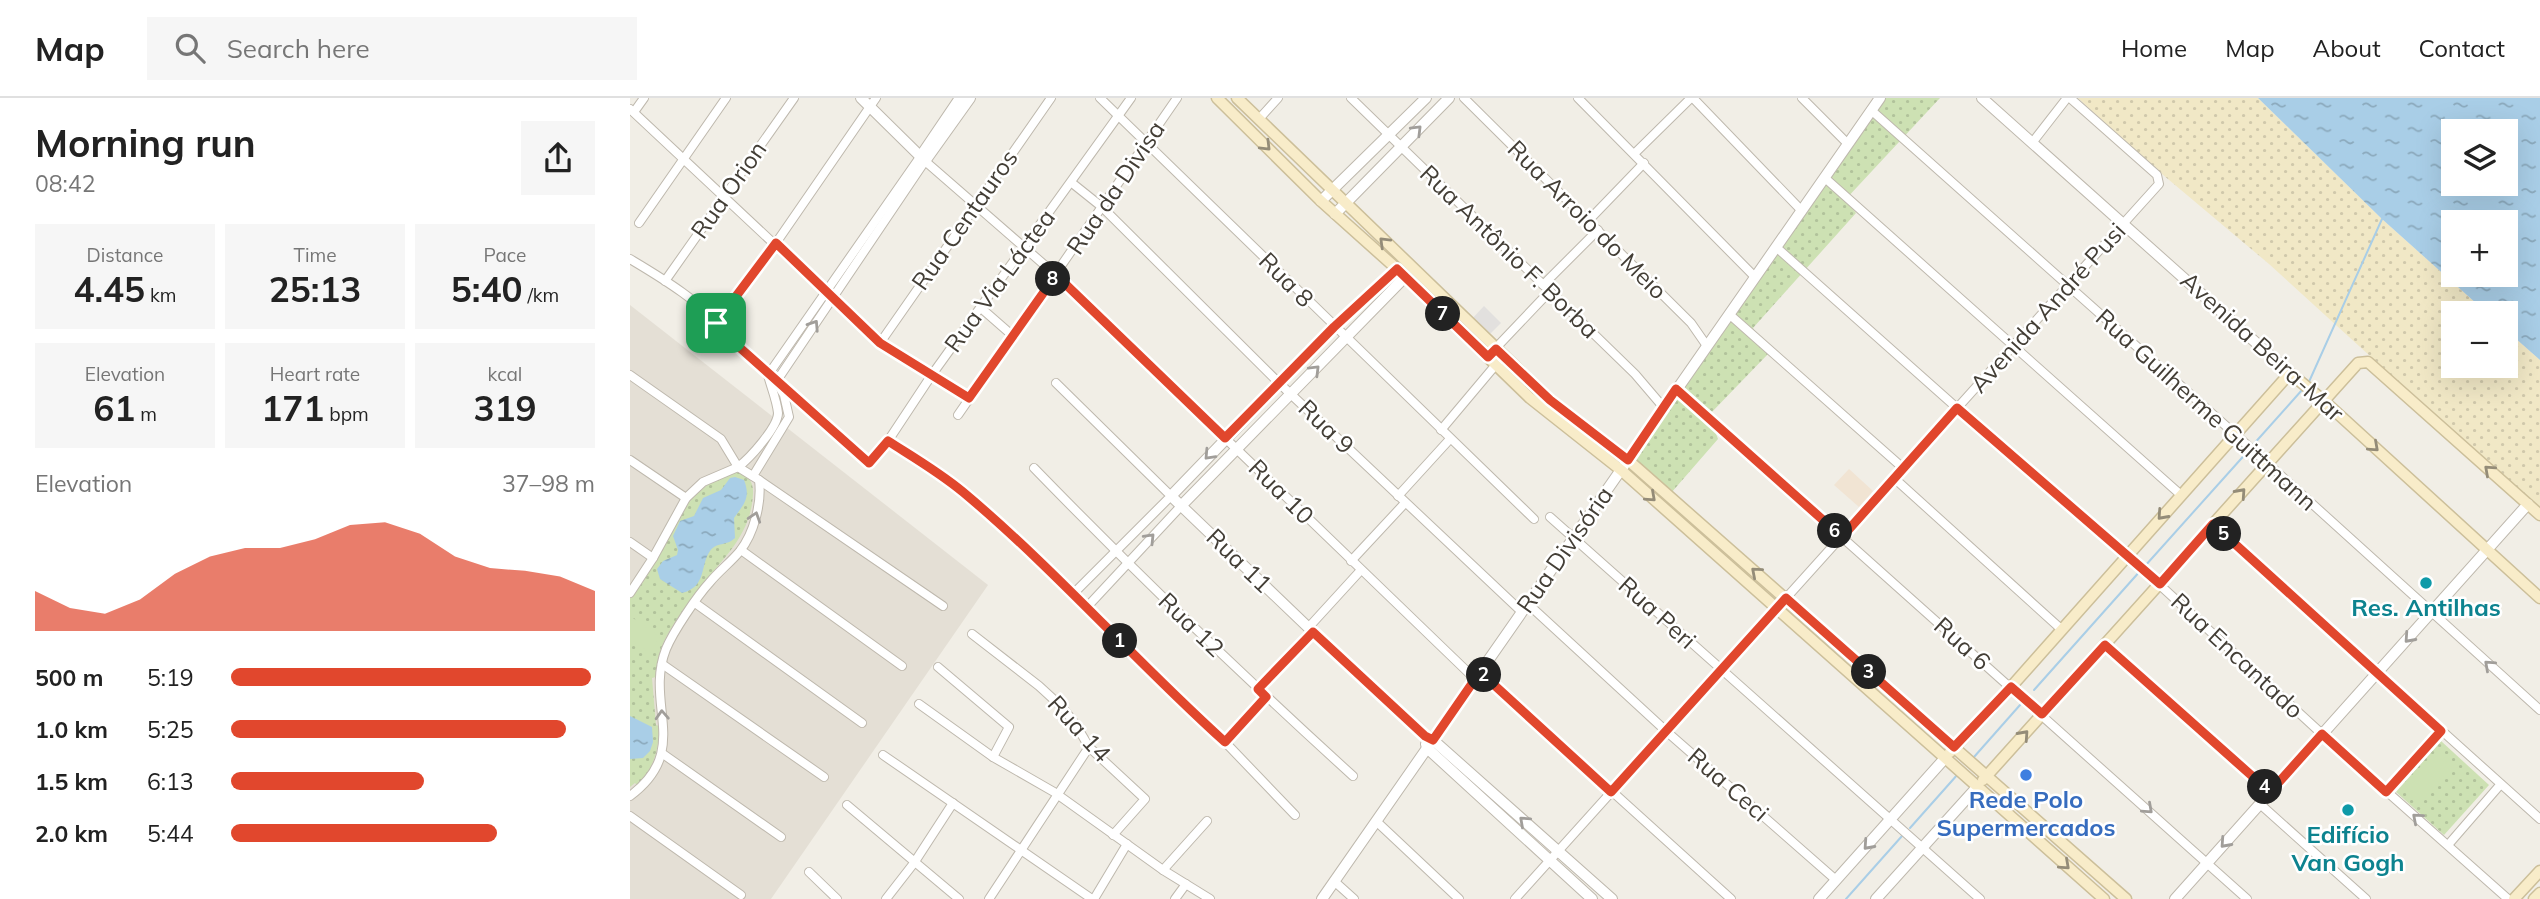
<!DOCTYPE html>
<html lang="en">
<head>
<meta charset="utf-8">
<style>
  :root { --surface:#fff; --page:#f6f6f6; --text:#222; --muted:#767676; --line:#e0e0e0; --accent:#e1472d }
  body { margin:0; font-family:Mulish,sans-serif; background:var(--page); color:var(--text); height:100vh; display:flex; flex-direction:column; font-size:26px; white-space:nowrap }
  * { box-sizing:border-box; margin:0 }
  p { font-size:23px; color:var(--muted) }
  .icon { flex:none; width:38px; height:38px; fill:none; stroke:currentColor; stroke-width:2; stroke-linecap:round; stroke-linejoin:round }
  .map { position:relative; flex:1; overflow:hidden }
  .side { display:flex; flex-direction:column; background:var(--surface); width:630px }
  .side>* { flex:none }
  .buttons { position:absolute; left:1811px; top:21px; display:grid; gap:14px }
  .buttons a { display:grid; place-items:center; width:77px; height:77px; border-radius:0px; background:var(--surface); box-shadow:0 7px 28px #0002; font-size:35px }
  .pin { position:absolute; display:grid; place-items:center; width:60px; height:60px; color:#fff; margin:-30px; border-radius:14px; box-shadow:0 4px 10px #0006 }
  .km { position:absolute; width:35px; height:35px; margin:-18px; border-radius:50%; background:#222; color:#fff; font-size:19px; line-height:35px; text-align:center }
  .round { display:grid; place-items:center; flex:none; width:74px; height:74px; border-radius:0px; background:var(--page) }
  .head { display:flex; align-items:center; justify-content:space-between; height:119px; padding:0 35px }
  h1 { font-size:38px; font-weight:700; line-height:52px }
  .metrics { display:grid; grid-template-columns:repeat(3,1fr); gap:10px; height:119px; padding:7px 35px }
  .metrics div { display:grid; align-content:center; border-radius:0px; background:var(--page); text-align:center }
  .metrics b { font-size:35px; font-weight:700 }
  .metrics small { font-size:19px; font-weight:400 }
  .metrics p { font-size:19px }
  .chart { height:196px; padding:14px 35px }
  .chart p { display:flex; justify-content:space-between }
  .chart svg { width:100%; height:126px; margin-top:7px; fill:var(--accent); opacity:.7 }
  ul { padding:0 35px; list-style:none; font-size:23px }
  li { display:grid; grid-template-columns:112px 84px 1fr; align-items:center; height:52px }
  li i { height:18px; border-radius:9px; background:var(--accent) }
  header { display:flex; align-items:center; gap:42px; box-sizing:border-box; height:98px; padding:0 35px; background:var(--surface); border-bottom:2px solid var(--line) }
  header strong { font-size:33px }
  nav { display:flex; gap:38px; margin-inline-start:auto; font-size:24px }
  .search { width:490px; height:63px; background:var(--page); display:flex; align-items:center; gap:18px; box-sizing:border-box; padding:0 24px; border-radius:0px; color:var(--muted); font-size:26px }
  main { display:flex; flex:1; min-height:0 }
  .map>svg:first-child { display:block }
  .residential { fill:#e4dfd5 }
  .commercial { fill:#f1e4d3 }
  .sand { fill:url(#sand-dots) }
  .park { fill:url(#park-dots) }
  .garden { fill:#cde1b3 }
  .parking { fill:#e2e0de }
  .water { fill:url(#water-ripples); fill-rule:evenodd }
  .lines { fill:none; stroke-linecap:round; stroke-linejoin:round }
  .stream { stroke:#a9cee7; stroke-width:2 }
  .minor-casing { stroke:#beb8ad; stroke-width:10 }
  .tertiary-casing { stroke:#beb8ad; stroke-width:12 }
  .secondary-casing { stroke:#ccbf9a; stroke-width:13 }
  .minor { stroke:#fff; stroke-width:8 }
  .tertiary { stroke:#fff; stroke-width:10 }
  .secondary { stroke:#f8ecc9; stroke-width:10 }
  .oneway { stroke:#a19e9a }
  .oneway2 { stroke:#948c78 }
  .route-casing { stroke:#fff; stroke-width:14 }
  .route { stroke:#e1472d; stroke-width:9 }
  .culture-dot { fill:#0f9aa8; stroke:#fff; stroke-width:2.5 }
  .shop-dot { fill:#3f7fe0; stroke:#fff; stroke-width:2.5 }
  .labels { text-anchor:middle; stroke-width:5; stroke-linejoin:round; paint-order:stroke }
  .street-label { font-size:24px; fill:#433e36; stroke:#fff }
  .culture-label { font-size:24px; font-weight:bold; fill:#0d838f; stroke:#fff }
  .shop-label { font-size:24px; font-weight:bold; fill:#366cbe; stroke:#fff }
</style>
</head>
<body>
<header>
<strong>Map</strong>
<div class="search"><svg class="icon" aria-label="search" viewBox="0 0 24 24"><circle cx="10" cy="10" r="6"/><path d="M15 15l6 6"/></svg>Search here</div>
<nav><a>Home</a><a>Map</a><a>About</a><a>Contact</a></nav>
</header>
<main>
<section class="side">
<div class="head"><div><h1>Morning run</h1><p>08:42</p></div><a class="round"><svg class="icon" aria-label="share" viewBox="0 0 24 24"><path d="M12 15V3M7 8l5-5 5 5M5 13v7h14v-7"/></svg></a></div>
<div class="metrics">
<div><p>Distance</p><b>4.45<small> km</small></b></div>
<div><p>Time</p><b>25:13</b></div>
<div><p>Pace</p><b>5:40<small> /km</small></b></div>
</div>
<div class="metrics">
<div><p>Elevation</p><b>61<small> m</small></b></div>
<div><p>Heart rate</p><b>171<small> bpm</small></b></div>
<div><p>kcal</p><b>319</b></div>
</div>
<div class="chart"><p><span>Elevation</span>37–98 m</p>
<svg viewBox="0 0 160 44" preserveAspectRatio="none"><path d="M0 44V30L10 36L20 38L30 33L40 24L50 18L60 15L70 15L80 12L90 7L100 6L110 10L120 18L130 22L140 23L150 25L160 30V44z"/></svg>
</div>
<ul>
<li><b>500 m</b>5:19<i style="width:99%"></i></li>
<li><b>1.0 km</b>5:25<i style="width:92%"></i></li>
<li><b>1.5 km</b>6:13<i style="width:53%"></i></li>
<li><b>2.0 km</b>5:44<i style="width:73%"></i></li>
</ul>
</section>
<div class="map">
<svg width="1910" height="801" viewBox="0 0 1910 801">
  <defs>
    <pattern id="sand-dots" width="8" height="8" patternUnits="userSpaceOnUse" patternTransform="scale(1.75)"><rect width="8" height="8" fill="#f1e8c6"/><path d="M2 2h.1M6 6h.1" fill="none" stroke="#d0c8ab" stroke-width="1.8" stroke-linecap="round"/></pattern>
    <pattern id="park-dots" width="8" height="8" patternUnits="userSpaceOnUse" patternTransform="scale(1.75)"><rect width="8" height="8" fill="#cde1b3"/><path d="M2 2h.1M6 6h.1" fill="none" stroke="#b1c29b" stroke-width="1.8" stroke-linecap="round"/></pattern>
    <pattern id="water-ripples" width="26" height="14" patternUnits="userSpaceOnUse" patternTransform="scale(1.75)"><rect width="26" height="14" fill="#a9cee7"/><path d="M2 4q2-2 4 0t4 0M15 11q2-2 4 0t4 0" fill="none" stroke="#8ba9bc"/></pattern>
  </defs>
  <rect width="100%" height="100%" fill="#f1eee6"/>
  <polygon class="residential" points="0,207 358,487 141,801 0,801"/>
  <polygon class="commercial" points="1219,371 1243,393 1229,409 1204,387"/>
  <polygon class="sand" points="1448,0 1628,0 1752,121 1857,215 1824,215 1824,268 1876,268 1876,232 1910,262 1910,413 1639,166 1507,55"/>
  <g class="park">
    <polygon points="1256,0 1310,0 1215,102 1226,115 1123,230 1138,256 1079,317 1088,341 1041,395 1002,362"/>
    <path d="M105 374C117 376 124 383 123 396 121 438 92 461 68 492 58 505 48 519 40 532 31 547 27 562 26 579L22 580 26 627 29 628C29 652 24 669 8 688L5 685 0 689V500L60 402 82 383Z"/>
    <polygon points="1811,643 1859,687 1814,737 1766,694"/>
  </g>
  <g class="garden">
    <polygon points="0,518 30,539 20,555 0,541"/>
    <polygon points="1809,651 1825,666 1791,703 1775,688"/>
  </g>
  <polygon class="parking" points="854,208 871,225 857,239 840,223"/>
  <g class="water">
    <path d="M1628 0H1910V262L1876 232V215H1857L1752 121ZM1876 33V86H1824V33ZM1876 124V177H1824V124Z"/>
    <path d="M105 379 114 382C121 400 114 406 104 420L105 440C97 448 86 444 80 453 70 467 77 489 52 495L30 481 27 471 33 463 47 457 48 452 43 438 50 423 64 418 73 400 91 392 100 380Z"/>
    <polygon points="0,618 22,629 23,644 20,653 13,660 0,661"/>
  </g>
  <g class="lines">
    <g class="stream">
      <polyline points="1678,286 1752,121"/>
      <polyline points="1622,348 1672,292"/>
      <polyline points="1515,468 1619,352"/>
      <polyline points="1404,592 1511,472"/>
      <polyline points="1344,659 1390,607"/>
      <polyline points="1280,730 1328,676"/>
      <polyline points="1216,801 1272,738"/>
    </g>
    <g class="minor-casing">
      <g id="minor">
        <polyline points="470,0 904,421"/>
        <polyline points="721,0 1005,276 1034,310"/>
        <polyline points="834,0 1061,225 1077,248"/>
        <polyline points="948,0 1125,179"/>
        <polyline points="1063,0 1172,113"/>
        <polyline points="1172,0 1218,46"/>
        <polyline points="0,11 250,245 339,300"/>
        <polyline points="1241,12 1605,336 1910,612"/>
        <polyline points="4,14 14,0"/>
        <polyline points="629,21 648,0"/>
        <polyline points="1402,45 1437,0"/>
        <polyline points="1005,55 1061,0"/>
        <polyline points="1195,80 1551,397"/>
        <polyline points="442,85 472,109 649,285 892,514"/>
        <polyline points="959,122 1014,65"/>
        <polyline points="9,125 96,0"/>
        <polyline points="1146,149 1327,310 1520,478 1692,636 1878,801"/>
        <path d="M0 161C25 176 78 207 90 232L239 365 258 343 301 278 501 0"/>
        <polyline points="35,183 164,0"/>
        <polyline points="913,187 968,132"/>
        <polyline points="351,210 383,238"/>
        <polyline points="1099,216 1273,370"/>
        <polyline points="86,225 146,145 246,0"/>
        <polyline points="250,245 421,0"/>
        <polyline points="862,254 920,193"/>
        <polyline points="0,277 91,341 108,369"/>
        <polyline points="426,285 541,398 443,496"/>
        <polyline points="1046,291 1617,801"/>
        <polyline points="328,317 547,0"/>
        <polyline points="811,332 869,263"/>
        <polyline points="258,343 332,393 457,509 538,592 595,644 665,717"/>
        <polyline points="0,362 56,400"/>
        <path d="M108 369C120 360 148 329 148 315 147 303 141 289 138 277L290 59"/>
        <path d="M404 370C507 476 613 578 723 678"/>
        <polyline points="123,378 159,319 154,297 146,284 295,63 426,177 845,581"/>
        <polyline points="1264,380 1431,531"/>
        <polyline points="129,382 313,508"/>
        <polyline points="768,398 820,341"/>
        <polyline points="920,419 1350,801"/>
        <polyline points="1583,427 1910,721"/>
        <polyline points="0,444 23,460"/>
        <polyline points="111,452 272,568"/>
        <polyline points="721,463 775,405"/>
        <path d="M0 495 23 460 56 400 73 384 108 369 129 382C132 405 124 435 110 453 101 464 89 473 80 484 67 498 43 534 36 551 14 607 62 652 0 698"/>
        <polyline points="65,505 232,625"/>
        <polyline points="898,506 1036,633 1206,782"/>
        <polyline points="457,509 551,408"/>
        <polyline points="678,530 731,472"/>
        <polyline points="342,536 409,588 433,610 446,627 459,649 515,701 483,737"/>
        <polyline points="1475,547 1641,694"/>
        <polyline points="32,566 194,679"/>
        <polyline points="308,569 379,629 363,659"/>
        <polyline points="850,574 1101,801"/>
        <polyline points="628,591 683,534"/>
        <polyline points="289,606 363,659 424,694 533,772 580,801"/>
        <polyline points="595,644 636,599"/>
        <polyline points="33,656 151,739"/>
        <polyline points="253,657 462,801"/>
        <polyline points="1756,694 1811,633"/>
        <polyline points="1630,706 1736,801"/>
        <polyline points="217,707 329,801"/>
        <polyline points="0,718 111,797"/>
        <polyline points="746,723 829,801"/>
        <polyline points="1818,747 1870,687"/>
        <polyline points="533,772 577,723"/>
        <polyline points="179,774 207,801"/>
        <polyline points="704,783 724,801"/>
        <polyline points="256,801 284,765 323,705"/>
        <polyline points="359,801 459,649"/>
        <polyline points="464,801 497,746"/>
        <polyline points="545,801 556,786"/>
        <polyline points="885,801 1529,86 1527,77 1440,0"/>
      </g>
    </g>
    <g class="tertiary-casing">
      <g id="tertiary">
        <polyline points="231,0 295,63 340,0"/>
        <polyline points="1352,0 1660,275"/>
        <polyline points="290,59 330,0"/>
        <polyline points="691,103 796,0"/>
        <polyline points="705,116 819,0"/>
        <polyline points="767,171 704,229 541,398 683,534 795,638 803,642 982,801"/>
        <polyline points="551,408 775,179"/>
        <polyline points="796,646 797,650 962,801"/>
        <polyline points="692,801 1250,0"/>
        <polyline points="1189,801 1316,659"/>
        <polyline points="1246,801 1348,688"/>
        <polyline points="1545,801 1898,406"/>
      </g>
    </g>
    <g class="secondary-casing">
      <g id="secondary">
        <polyline points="587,0 691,103 767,171 900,300 991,372 1474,801"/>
        <polyline points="607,0 920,302 998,362 1496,801"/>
        <polyline points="1320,654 1381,589 1660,275 1694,303 1910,500"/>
        <polyline points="1353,682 1728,265 1738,264 1910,417"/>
        <polyline points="1884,801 1910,773"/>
        <polyline points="1904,801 1910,795"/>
      </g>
    </g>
    <use href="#minor" class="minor"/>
    <use href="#tertiary" class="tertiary"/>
    <use href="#secondary" class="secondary"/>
  </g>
  <defs><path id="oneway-chevron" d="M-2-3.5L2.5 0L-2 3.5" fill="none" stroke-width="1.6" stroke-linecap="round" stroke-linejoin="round" transform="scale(1.75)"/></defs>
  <g class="oneway">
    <use href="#oneway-chevron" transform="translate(787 32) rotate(-45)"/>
    <use href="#oneway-chevron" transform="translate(184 227) rotate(-57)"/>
    <use href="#oneway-chevron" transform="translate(685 272) rotate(-45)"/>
    <use href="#oneway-chevron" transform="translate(579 357) rotate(133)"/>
    <use href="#oneway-chevron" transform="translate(125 419) rotate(-72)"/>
    <use href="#oneway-chevron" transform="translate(520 440) rotate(-46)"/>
    <use href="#oneway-chevron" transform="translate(1779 540) rotate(132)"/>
    <use href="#oneway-chevron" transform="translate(1859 567) rotate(-138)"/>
    <use href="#oneway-chevron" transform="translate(32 617) rotate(-93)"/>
    <use href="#oneway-chevron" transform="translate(1518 711) rotate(42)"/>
    <use href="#oneway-chevron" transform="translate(1787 720) rotate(-139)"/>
    <use href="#oneway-chevron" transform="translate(894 723) rotate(-138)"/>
    <use href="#oneway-chevron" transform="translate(1595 745) rotate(132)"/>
    <use href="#oneway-chevron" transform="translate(1238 747) rotate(132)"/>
  </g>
  <g class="oneway2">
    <use href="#oneway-chevron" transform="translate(636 48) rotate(45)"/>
    <use href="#oneway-chevron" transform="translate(754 144) rotate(-136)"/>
    <use href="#oneway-chevron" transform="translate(1744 349) rotate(42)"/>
    <use href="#oneway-chevron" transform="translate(1859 372) rotate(-138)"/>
    <use href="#oneway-chevron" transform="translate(1611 395) rotate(-48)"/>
    <use href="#oneway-chevron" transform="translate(1021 399) rotate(42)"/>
    <use href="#oneway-chevron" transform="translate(1532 417) rotate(132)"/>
    <use href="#oneway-chevron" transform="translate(1126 474) rotate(-139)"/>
    <use href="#oneway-chevron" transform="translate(1394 637) rotate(-48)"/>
    <use href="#oneway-chevron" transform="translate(1435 767) rotate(42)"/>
  </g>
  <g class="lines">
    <g class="route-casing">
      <path id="route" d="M146 145 250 245 339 300 426 177 595 340 704 229 767 171 858 259 866 251 920 302 998 362 1046 291 1212 439 1327 310 1530 486 1583 426 1811 633 1756 694 1692 636 1640 694 1475 547 1412 616 1381 589 1324 649 1156 500 981 694 850 574 803 642 795 638 683 534 628 591 636 599 595 644C505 563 425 471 333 394 309 374 283 359 258 343L239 365 90 232 86 225Z"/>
    </g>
    <use href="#route" class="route"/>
  </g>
  <g class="culture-dot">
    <circle cx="1796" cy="485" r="7"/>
    <circle cx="1718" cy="712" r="7"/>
  </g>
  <circle class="shop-dot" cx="1396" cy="677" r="7"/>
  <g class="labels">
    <g class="street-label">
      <text transform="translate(486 90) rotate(-56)" y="8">Rua da Divisa</text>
      <text transform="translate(99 92) rotate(-55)" y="8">Rua Orion</text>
      <text transform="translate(335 122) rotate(-55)" y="8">Rua Centauros</text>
      <text transform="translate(957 122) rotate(45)" y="8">Rua Arroio do Meio</text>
      <text transform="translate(879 154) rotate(44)" y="8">Rua Antônio F. Borba</text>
      <text transform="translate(656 182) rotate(45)" y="8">Rua 8</text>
      <text transform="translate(370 183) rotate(-54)" y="8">Rua Via Láctea</text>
      <text transform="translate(1418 210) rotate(-48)" y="8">Avenida André Pusi</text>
      <text transform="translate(1632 249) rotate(42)" y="8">Avenida Beira-Mar</text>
      <text transform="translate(1576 312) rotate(42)" y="8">Rua Guilherme Guittmann</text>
      <text transform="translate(696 329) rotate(44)" y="8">Rua 9</text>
      <text transform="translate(651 394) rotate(45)" y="8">Rua 10</text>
      <text transform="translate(935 452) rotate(-55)" y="8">Rua Divisória</text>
      <text transform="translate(609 463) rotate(44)" y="8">Rua 11</text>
      <text transform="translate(1027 515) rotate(42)" y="8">Rua Peri</text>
      <text transform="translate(561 527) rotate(44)" y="8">Rua 12</text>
      <text transform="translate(1332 546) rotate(42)" y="8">Rua 6</text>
      <text transform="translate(1607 558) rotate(43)" y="8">Rua Encantado</text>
      <text transform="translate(449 631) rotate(48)" y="8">Rua 14</text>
      <text transform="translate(1098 687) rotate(41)" y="8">Rua Ceci</text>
    </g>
    <g class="culture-label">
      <text x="1796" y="518">Res. Antilhas</text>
      <text x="1718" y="745">Edifício<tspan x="1718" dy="28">Van Gogh</tspan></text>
    </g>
    <g class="shop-label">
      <text x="1396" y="710">Rede Polo<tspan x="1396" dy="28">Supermercados</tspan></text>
    </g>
  </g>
</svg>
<div class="buttons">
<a><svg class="icon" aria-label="layers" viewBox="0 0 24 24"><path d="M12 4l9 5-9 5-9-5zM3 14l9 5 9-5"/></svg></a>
<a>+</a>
<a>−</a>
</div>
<div class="pin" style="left:86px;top:225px;background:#1e9e55"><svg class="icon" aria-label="arrive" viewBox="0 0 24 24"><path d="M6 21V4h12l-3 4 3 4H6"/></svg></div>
<b class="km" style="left:490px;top:543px">1</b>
<b class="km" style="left:854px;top:577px">2</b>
<b class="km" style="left:1239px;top:574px">3</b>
<b class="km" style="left:1635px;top:689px">4</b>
<b class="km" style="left:1594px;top:436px">5</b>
<b class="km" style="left:1205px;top:433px">6</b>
<b class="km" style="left:813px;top:216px">7</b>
<b class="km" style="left:423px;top:181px">8</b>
</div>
</main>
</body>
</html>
